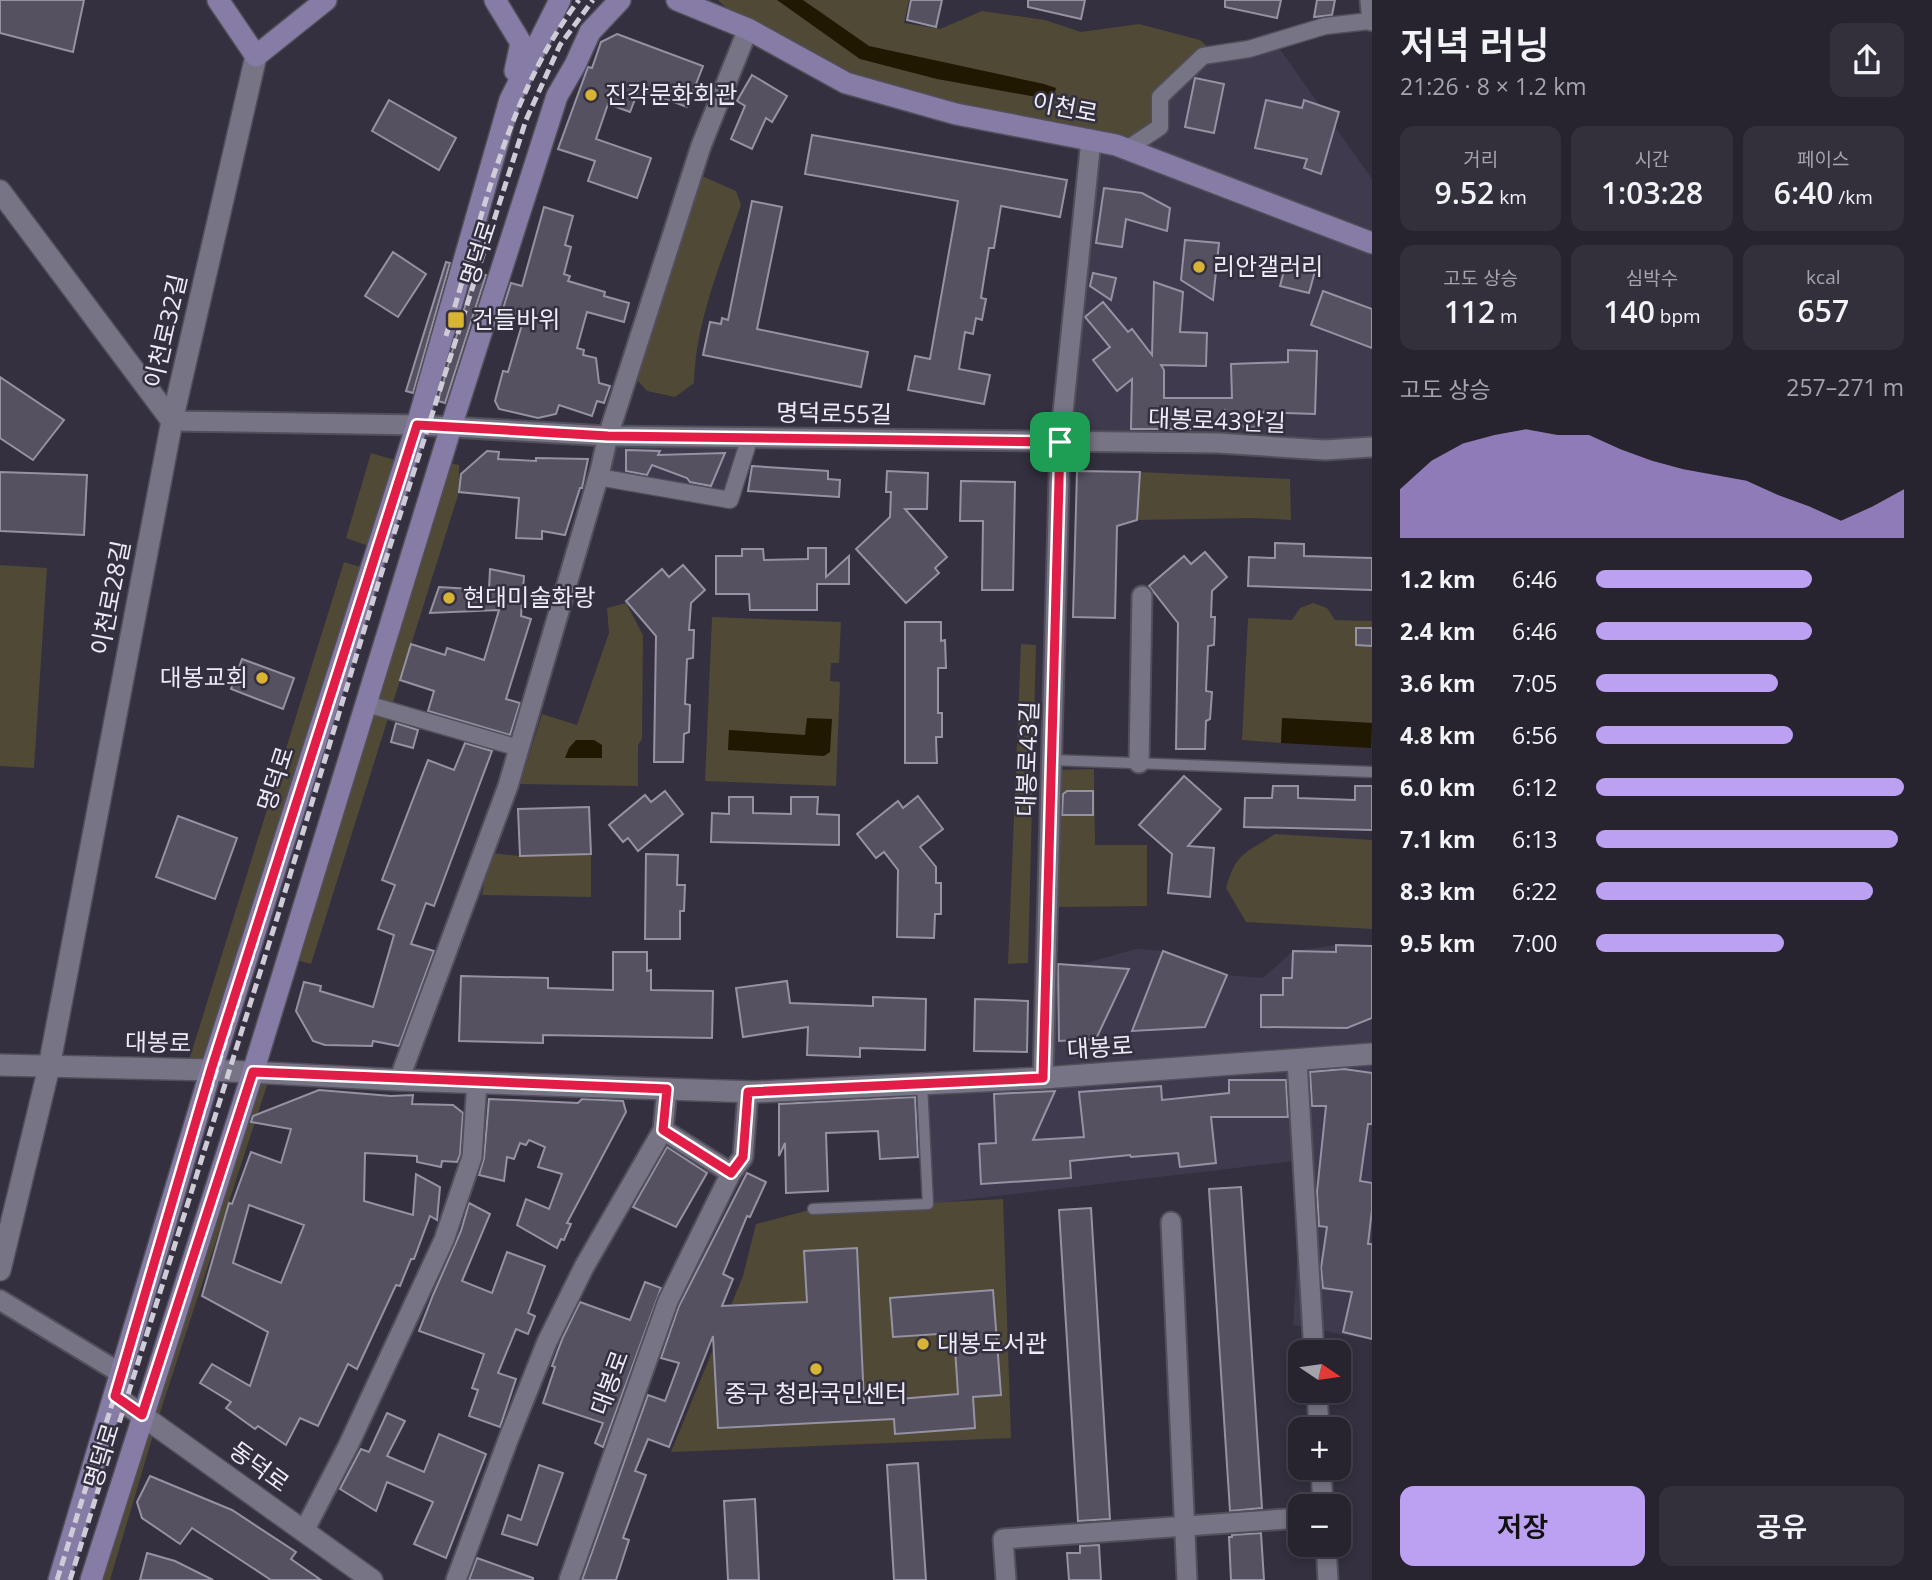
<!DOCTYPE html>
<html lang="ko">
<head>
<meta charset="utf-8">
<style>
  :root { --surface:#27242f; --page:#33303b; --text:#f1f3f6; --muted:#a4a4aa; --line:#43414b; --accent:#bca0f2 }
  body { margin:0; font-family:"Open Sans","Noto Sans KR",sans-serif; background:var(--page); color:var(--text); height:100vh; display:flex; flex-direction:column; font-size:26px; white-space:nowrap }
  * { box-sizing:border-box; margin:0 }
  p { font-size:23px; color:var(--muted) }
  .icon { flex:none; width:38px; height:38px; fill:none; stroke:currentColor; stroke-width:2; stroke-linecap:round; stroke-linejoin:round }
  .map { position:relative; flex:1; overflow:hidden }
  .sheet { display:flex; flex-direction:column; background:var(--surface); width:560px }
  .sheet>* { flex:none }
  .needle { width:46px; rotate:103deg }
  .buttons { position:absolute; left:1288px; top:1340px; display:grid; gap:14px }
  .buttons a { display:grid; place-items:center; width:63px; height:63px; border-radius:14px; background:var(--surface); box-shadow:0 4px 10px #0003,0 0 0 2px var(--line); font-size:35px }
  .pin { position:absolute; display:grid; place-items:center; width:60px; height:60px; color:#fff; margin:-30px; border-radius:14px; box-shadow:0 4px 10px #0006 }
  .round { display:grid; place-items:center; flex:none; width:74px; height:74px; border-radius:14px; background:var(--page) }
  .summary { display:flex; align-items:center; justify-content:space-between; height:119px; padding:0 28px }
  h1 { font-size:38px; font-weight:600; line-height:52px }
  .figures { display:grid; grid-template-columns:repeat(3,1fr); gap:10px; height:119px; padding:7px 28px }
  .figures div { display:grid; align-content:center; border-radius:14px; background:var(--page); text-align:center }
  .figures b { font-size:30px; font-weight:600 }
  .figures small { font-size:19px; font-weight:400 }
  .figures p { font-size:19px }
  .chart { height:196px; padding:14px 28px }
  .chart p { display:flex; justify-content:space-between }
  .chart svg { width:100%; height:126px; margin-top:7px; fill:var(--accent); opacity:.7 }
  .button { display:flex; gap:14px; margin-top:auto; padding:14px 28px }
  .button a { flex:1; height:80px; border-radius:14px; background:var(--accent); color:#111; font-size:28px; font-weight:600; line-height:80px; text-align:center }
  .button a+a { background:var(--page); color:var(--text) }
  ul { padding:0 28px; list-style:none; font-size:23px }
  li { display:grid; grid-template-columns:112px 84px 1fr; align-items:center; height:52px }
  li i { height:18px; border-radius:9px; background:var(--accent) }
  main { display:flex; flex:1; min-height:0 }
  .map>svg:first-child { display:block }
  .built { fill:#3f3a4e }
  .green { fill:#4f4936 }
  .water { fill:#201801 }
  .building { fill:#555161; stroke:#9592a3; stroke-width:2; fill-rule:evenodd }
  .lines { fill:none; stroke-linecap:round; stroke-linejoin:round }
  .service-casing { stroke:#524f5b; stroke-width:13 }
  .pedestrian-casing { stroke:#524f5b; stroke-width:19 }
  .minor-casing { stroke:#524f5b; stroke-width:23 }
  .tertiary-casing { stroke:#524f5b; stroke-width:24 }
  .secondary-casing { stroke:#524f5b; stroke-width:24 }
  .service { stroke:#777485; stroke-width:10 }
  .pedestrian { stroke:#777485; stroke-width:16 }
  .minor { stroke:#777485; stroke-width:19 }
  .tertiary { stroke:#777485; stroke-width:21 }
  .secondary { stroke:#867ca5; stroke-width:21 }
  .rail { stroke:#cfccd7; stroke-width:5; stroke-dasharray:10 5; stroke-linecap:butt }
  .route-casing { stroke:#fff; stroke-width:14 }
  .route { stroke:#e11d48; stroke-width:9 }
  .poi-dot { fill:#d7b434; stroke:#34303f; stroke-width:2.5 }
  .labels { text-anchor:middle; stroke-width:5; stroke-linejoin:round; paint-order:stroke }
  .poi-label { font-size:24px; fill:#edebf5; stroke:#34303f; text-anchor:start }
  .street-label { font-size:24px; fill:#edebf5; stroke:#34303f }
</style>
</head>
<body>
<main>
<div class="map">
<svg width="1372" height="1580" viewBox="0 0 1372 1580">
  <rect width="100%" height="100%" fill="#34303f"/>
  <g class="built">
    <polygon points="1274,41 1372,179 1372,443 1060,442 1091,140 1165,92 1203,56"/>
    <polygon points="608,436 753,438 731,507 595,485"/>
    <polygon points="1336,945 1372,946 1372,1340 1293,1325 1303,1160 928,1204 922,1084 1043,1078 1046,974 1136,949 1163,951 1227,975 1263,978 1293,951"/>
  </g>
  <g class="green">
    <polygon points="718,0 909,0 904,23 940,29 982,11 1045,20 1081,32 1139,24 1200,40 1207,46 1203,56 1160,97 1160,127 1127,149 846,83 748,29"/>
    <path d="M693 172 736 191 741 205C721 263 696 320 694 383L675 397 647 391 630 372Z"/>
    <polygon points="371,453 405,463 377,549 346,538"/>
    <polygon points="441,461 459,465 459,492 311,964 289,958"/>
    <polygon points="1140,472 1290,479 1291,520 1255,518 1137,520"/>
    <polygon points="344,562 370,570 211,1070 186,1070"/>
    <polygon points="0,565 47,568 34,768 0,766"/>
    <polygon points="626,603 643,635 642,739 638,745 638,786 520,784 542,714 577,725 609,633 607,608"/>
    <polygon points="1313,603 1327,608 1335,620 1372,621 1372,723 1283,718 1281,743 1242,740 1248,618 1292,620 1300,608"/>
    <polygon points="712,617 841,622 839,663 831,663 830,681 840,682 836,786 705,781"/>
    <polygon points="1021,644 1036,645 1028,963 1008,964"/>
    <polygon points="1094,769 1095,845 1147,845 1147,906 1057,907 1055,770"/>
    <path d="M1275 834 1372 840V929L1246 922 1226 888C1236 852 1246 853 1275 834Z"/>
    <polygon points="490,853 520,856 591,854 591,897 482,895"/>
    <polygon points="253,1072 271,1073 156,1425 110,1580 91,1580"/>
    <polygon points="1003,1199 1011,1438 671,1452 743,1276 756,1224 813,1209"/>
  </g>
  <g class="water">
    <polygon points="777,0 803,0 869,46 1044,84 1056,88 1053,100 937,79 860,59"/>
    <polygon points="807,718 832,719 830,752 824,756 728,750 729,730 805,735"/>
    <polygon points="1282,718 1372,723 1371,748 1281,743"/>
    <polygon points="576,740 594,740 602,745 602,758 565,758 569,748"/>
  </g>
  <g class="building">
    <polygon points="0,0 84,0 73,52 0,33"/>
    <polygon points="911,0 942,0 936,27 907,20"/>
    <polygon points="1028,0 1085,0 1081,19 1028,7"/>
    <polygon points="1225,0 1281,0 1277,18 1225,7"/>
    <polygon points="1317,0 1335,0 1332,15 1314,17"/>
    <polygon points="617,34 703,66 687,107 639,89 630,112 608,104 596,139 651,158 637,198 588,181 595,161 558,149 588,67 592,68 601,42"/>
    <polygon points="752,75 787,96 772,122 766,118 752,149 731,139 745,106 737,101"/>
    <polygon points="1195,78 1224,84 1214,133 1185,127"/>
    <polygon points="389,100 456,138 439,170 372,131"/>
    <polygon points="1266,100 1302,108 1304,100 1339,112 1321,174 1304,168 1307,159 1255,148"/>
    <polygon points="812,135 1067,180 1060,217 1001,206 994,248 989,248 983,285 981,298 986,299 982,320 976,318 973,334 965,332 959,369 990,375 984,404 908,390 915,356 930,359 958,201 805,174"/>
    <polygon points="1104,188 1142,193 1170,208 1167,231 1126,219 1122,247 1096,243"/>
    <polygon points="752,201 782,207 757,329 868,352 861,387 703,355 710,322 721,324 722,318 728,320"/>
    <polygon points="544,207 573,216 565,245 571,247 564,274 570,276 568,281 605,292 604,296 629,303 624,322 587,312 577,348 584,350 583,355 596,358 599,383 610,386 604,403 597,401 592,416 559,405 556,414 538,418 499,409 495,401 503,371 508,372 523,321 501,315 511,283 522,286"/>
    <polygon points="1185,240 1219,243 1213,300 1181,280"/>
    <polygon points="393,252 426,274 398,317 365,296"/>
    <polygon points="446,262 450,263 413,393 406,391"/>
    <polygon points="1286,263 1315,271 1309,293 1280,286"/>
    <polygon points="475,271 486,275 445,403 438,401"/>
    <polygon points="1093,273 1116,278 1111,300 1090,286"/>
    <polygon points="1154,282 1183,292 1180,332 1207,333 1206,366 1161,365 1164,370 1164,398 1232,398 1231,364 1288,362 1288,350 1317,351 1315,414 1259,412 1259,427 1245,428 1225,410 1212,429 1131,429 1132,379 1117,391 1093,360 1110,347 1085,317 1103,302 1128,332 1132,329 1152,355"/>
    <polygon points="1323,291 1372,309 1372,348 1311,325"/>
    <polygon points="0,377 64,420 33,460 0,438"/>
    <polygon points="626,450 660,451 658,455 725,453 711,486 690,482 687,478 652,465 647,475 626,471"/>
    <polygon points="487,451 499,452 498,459 536,461 536,458 588,459 582,488 580,488 565,535 542,531 542,539 516,538 519,498 459,492 461,474"/>
    <polygon points="752,466 828,471 828,479 840,480 839,497 748,491"/>
    <polygon points="887,471 928,473 927,509 905,509 947,557 935,568 939,573 906,603 856,549 890,517 891,492 886,492"/>
    <polygon points="1077,471 1140,472 1137,520 1117,526 1115,618 1073,617"/>
    <polygon points="0,472 87,475 84,535 0,531"/>
    <polygon points="961,481 1015,482 1013,590 982,590 983,521 960,521"/>
    <polygon points="1275,543 1304,544 1304,556 1372,558 1372,590 1248,586 1249,557 1275,558"/>
    <polygon points="808,548 826,548 826,577 849,556 849,584 817,584 817,610 750,610 749,594 716,594 716,556 742,556 742,549 763,549 764,560 808,559"/>
    <polygon points="1205,552 1227,577 1212,591 1211,617 1215,617 1214,645 1208,646 1206,691 1212,692 1210,719 1206,721 1205,749 1176,749 1178,623 1149,586 1184,556 1191,564"/>
    <polygon points="683,565 705,590 691,603 689,630 694,630 693,658 687,659 685,704 690,705 689,732 684,734 683,762 654,762 656,636 626,601 662,569 669,577"/>
    <polygon points="490,569 524,576 521,616 531,619 506,699 520,703 510,735 428,711 434,691 400,680 411,644 445,655 447,648 484,660 499,610 430,613 439,587 489,590"/>
    <polygon points="905,622 941,622 941,641 945,640 946,668 938,668 938,713 942,713 942,737 936,737 937,763 905,763"/>
    <polygon points="1356,628 1372,628 1372,646 1356,645"/>
    <polygon points="242,659 294,678 283,709 231,689"/>
    <polygon points="396,723 418,730 413,748 391,742"/>
    <polygon points="465,743 492,751 434,906 426,903 411,944 434,951 399,1046 373,1041 372,1046 325,1045 313,1041 296,1011 304,982 321,986 320,991 373,1007 394,935 378,929 395,885 382,880 428,760 454,770"/>
    <polygon points="1184,776 1221,809 1188,846 1214,848 1210,897 1168,893 1172,854 1139,825"/>
    <polygon points="1273,786 1298,786 1298,798 1355,800 1355,786 1372,786 1372,830 1244,827 1245,798 1272,798"/>
    <polygon points="665,791 683,814 638,851 628,838 623,842 609,825 645,795 651,802"/>
    <polygon points="1067,791 1093,791 1093,815 1062,815 1063,794"/>
    <polygon points="918,796 943,829 920,847 936,867 936,883 941,883 941,914 935,914 934,938 897,937 898,870 884,852 876,858 857,834 898,801 903,808"/>
    <polygon points="729,797 753,797 753,813 791,814 791,797 818,797 817,814 839,815 839,845 711,842 712,813 729,814"/>
    <polygon points="589,807 591,854 520,856 518,809"/>
    <polygon points="178,816 237,838 215,899 156,877"/>
    <polygon points="646,854 678,855 677,885 685,885 684,911 680,911 680,939 645,939"/>
    <polygon points="1336,945 1372,946 1372,1018 1347,1028 1261,1027 1261,995 1283,995 1283,978 1292,978 1293,951 1336,952"/>
    <polygon points="1163,951 1227,975 1205,1027 1132,1031"/>
    <polygon points="613,952 647,952 647,971 651,970 651,990 713,991 712,1038 543,1035 543,1043 459,1041 461,976 548,978 548,988 613,990"/>
    <polygon points="1058,964 1129,969 1096,1039 1059,1041"/>
    <polygon points="787,981 790,1003 873,1006 873,997 926,999 925,1050 860,1048 860,1057 807,1055 808,1027 743,1037 736,988"/>
    <polygon points="975,999 1028,1001 1027,1052 974,1051"/>
    <polygon points="1344,1069 1372,1073 1372,1124 1368,1124 1360,1181 1372,1183 1372,1210 1368,1244 1372,1244 1372,1339 1343,1332 1352,1292 1323,1288 1321,1268 1327,1227 1319,1226 1317,1192 1326,1106 1312,1106 1310,1072"/>
    <polygon points="1229,1080 1286,1080 1288,1117 1211,1117 1216,1163 1180,1167 1178,1153 1131,1157 1130,1155 1070,1161 1071,1178 981,1184 979,1144 996,1143 994,1094 1055,1091 1033,1140 1084,1137 1079,1092 1161,1086 1162,1100 1229,1093"/>
    <path d="M319 1090 391 1096 413 1095 412 1104 453 1105 463 1113 460 1155 457 1162 442 1161 441 1167 417 1162V1156L365 1153 364 1201 413 1215 416 1174 440 1187 437 1220 430 1216 414 1259H411L400 1286 396 1285 357 1369 348 1364 318 1426 300 1418 286 1445 258 1426 255 1429 226 1408 231 1402 200 1383 212 1364 250 1386 268 1332 202 1296 229 1203 232 1204 251 1152 281 1163 291 1129 251 1122 253 1116ZM249 1205 304 1225 281 1283 233 1263Z"/>
    <polygon points="915,1097 918,1157 880,1159 878,1131 826,1133 828,1191 786,1193 785,1143 779,1156 779,1104"/>
    <polygon points="489,1099 578,1103 582,1099 623,1101 626,1112 567,1223 571,1224 564,1240 561,1239 557,1248 517,1225 526,1199 549,1209 562,1174 538,1167 545,1147 529,1140 526,1145 520,1143 514,1159 507,1157 504,1181 479,1175 484,1158"/>
    <polygon points="667,1147 707,1173 676,1227 633,1207"/>
    <polygon points="747,1173 766,1182 750,1217 747,1216 723,1274 733,1279 722,1306 807,1302 804,1251 857,1248 864,1402 958,1394 954,1333 893,1337 890,1298 993,1290 1001,1395 973,1397 975,1428 895,1434 894,1419 718,1428 713,1336 669,1447 648,1439 635,1471 646,1475 623,1538 629,1540 616,1580 582,1580 648,1395 665,1401 679,1363 661,1358 679,1306"/>
    <polygon points="1241,1187 1262,1508 1230,1511 1209,1189"/>
    <polygon points="469,1203 490,1214 462,1281 492,1293 507,1252 545,1266 528,1313 535,1316 528,1334 516,1329 498,1373 516,1379 500,1427 469,1416 478,1390 472,1388 484,1354 419,1331 433,1295 461,1231"/>
    <polygon points="1091,1208 1110,1519 1078,1521 1059,1210"/>
    <polygon points="645,1282 661,1288 603,1447 595,1443 603,1423 543,1403 555,1367 552,1366 563,1337 580,1302 630,1320"/>
    <polygon points="387,1413 405,1421 387,1456 424,1472 439,1434 486,1454 446,1558 414,1544 433,1502 387,1482 376,1511 340,1489 361,1449 369,1452"/>
    <polygon points="918,1463 926,1580 894,1580 887,1465"/>
    <polygon points="539,1465 563,1473 537,1545 502,1534 508,1515 521,1520"/>
    <polygon points="150,1476 232,1510 296,1552 291,1559 321,1580 271,1580 192,1528 180,1544 142,1518 137,1502"/>
    <polygon points="755,1499 759,1580 728,1580 724,1501"/>
    <polygon points="1261,1533 1264,1580 1231,1580 1229,1537 1232,1537 1232,1535"/>
    <polygon points="1099,1545 1101,1580 1069,1580 1067,1553 1080,1553 1080,1546"/>
    <polygon points="147,1553 175,1561 213,1580 140,1580"/>
    <polygon points="477,1558 533,1578 533,1580 469,1580"/>
  </g>
  <g class="lines">
    <g class="service-casing">
      <g id="service">
        <polyline points="1052,760 1372,772"/>
        <polyline points="813,1209 928,1204 922,1084"/>
      </g>
    </g>
    <g class="pedestrian-casing">
      <g id="pedestrian">
        <polyline points="1127,149 1160,127 1160,97 1203,56 1249,49 1325,26 1370,21"/>
        <polyline points="598,477 730,500 750,437"/>
        <polyline points="367,704 519,748"/>
      </g>
    </g>
    <g class="minor-casing">
      <g id="minor">
        <polyline points="1370,0 1372,21"/>
        <polyline points="172,421 417,425 608,436 1218,443 1325,450 1372,447"/>
        <polyline points="1139,763 1142,596"/>
        <polyline points="1297,1060 1314,1353"/>
        <polyline points="1043,1078 1060,442 1091,140"/>
        <polyline points="399,1080 508,786 600,471 608,436 701,146 748,29"/>
        <polyline points="663,1130 731,1173"/>
        <polyline points="1171,1222 1187,1580"/>
        <polyline points="0,1300 122,1374"/>
        <polyline points="1317,1391 1319,1430"/>
        <polyline points="1321,1468 1323,1507"/>
        <polyline points="304,1531 348,1446 444,1240 472,1157 477,1082"/>
        <polyline points="1326,1545 1328,1580"/>
        <polyline points="456,1580 508,1440 547,1342 584,1267 663,1130 667,1089"/>
        <polyline points="569,1580 668,1301 731,1173 743,1157 748,1092"/>
        <polyline points="1006,1580 1003,1539 1300,1518"/>
      </g>
    </g>
    <g class="tertiary-casing">
      <g id="tertiary">
        <polyline points="0,191 172,421 49,1067 0,1270"/>
        <polyline points="172,421 256,56"/>
        <polyline points="0,1065 211,1070 399,1080 756,1092 1043,1078 1372,1054"/>
        <polyline points="115,1396 372,1580"/>
      </g>
    </g>
    <g class="secondary-casing">
      <g id="secondary">
        <polyline points="218,0 256,56 326,0"/>
        <polyline points="495,0 521,43 515,71"/>
        <polyline points="677,0 748,29 846,83 956,114 1116,145 1372,243"/>
        <polyline points="59,1580 211,1070 417,425 510,100 560,0"/>
        <polyline points="91,1580 253,1072 451,427 557,96 575,65 590,32 620,0"/>
      </g>
    </g>
    <use href="#service" class="service"/>
    <use href="#pedestrian" class="pedestrian"/>
    <use href="#minor" class="minor"/>
    <use href="#tertiary" class="tertiary"/>
    <use href="#secondary" class="secondary"/>
    <g class="rail">
      <path d="M446 336C481 223 506 96 579 0"/>
      <polyline points="57,1580 325,724"/>
      <polyline points="70,1580 278,915 378,584 526,120 560,45 593,0"/>
    </g>
  </g>
  <g class="lines">
    <g class="route-casing">
      <polygon id="route" points="417,425 608,436 1060,442 1043,1078 748,1092 743,1157 731,1173 663,1130 667,1089 253,1072 142,1415 115,1396 211,1070"/>
    </g>
    <use href="#route" class="route"/>
  </g>
  <g class="poi-dot">
    <circle cx="591" cy="95" r="7"/>
    <circle cx="1199" cy="267" r="7"/>
    <rect x="447" y="311" width="18" height="18" rx="3.5"/>
    <circle cx="449" cy="598" r="7"/>
    <circle cx="262" cy="678" r="7"/>
    <circle cx="923" cy="1344" r="7"/>
    <circle cx="816" cy="1369" r="7"/>
  </g>
  <g class="labels">
    <g class="poi-label">
      <text x="605" y="103">진각문화회관</text>
      <text x="1213" y="275">리안갤러리</text>
      <text x="472" y="328">건들바위</text>
      <text x="463" y="606">현대미술화랑</text>
      <text x="248" y="686" text-anchor="end">대봉교회</text>
      <text x="937" y="1352">대봉도서관</text>
      <text x="816" y="1402" text-anchor="middle">중구 청라국민센터</text>
    </g>
    <g class="street-label">
      <text transform="translate(1065 108) rotate(11)" y="8">이천로</text>
      <text transform="translate(479 253) rotate(-72)" y="8">명덕로</text>
      <text transform="translate(166 331) rotate(-77)" y="8">이천로32길</text>
      <text transform="translate(834 414) rotate(1)" y="8">명덕로55길</text>
      <text transform="translate(1217 421) rotate(2)" y="8">대봉로43안길</text>
      <text transform="translate(111 598) rotate(-79)" y="8">이천로28길</text>
      <text transform="translate(1028 759) rotate(-88)" y="8">대봉로43길</text>
      <text transform="translate(276 779) rotate(-72)" y="8">명덕로</text>
      <text transform="translate(158 1043) rotate(1)" y="8">대봉로</text>
      <text transform="translate(1100 1048) rotate(-4)" y="8">대봉로</text>
      <text transform="translate(610 1383) rotate(-70)" y="8">대봉로</text>
      <text transform="translate(102 1456) rotate(-73)" y="8">명덕로</text>
      <text transform="translate(259 1467) rotate(36)" y="8">동덕로</text>
    </g>
  </g>
</svg>
<div class="buttons">
<a><svg class="needle" viewBox="-14 -14 28 28"><path d="M0-13l5 13h-10z" fill="#e53935"/><path d="M0 13l5-13h-10z" fill="#a4a4aa"/></svg></a>
<a>+</a>
<a>−</a>
</div>
<div class="pin" style="left:1060px;top:442px;background:#1e9e55"><svg class="icon" aria-label="arrive" viewBox="0 0 24 24"><path d="M6 21V4h12l-3 4 3 4H6"/></svg></div>
</div>
<section class="sheet">
<div class="summary"><div><h1>저녁 러닝</h1><p>21:26 · 8 × 1.2 km</p></div><a class="round"><svg class="icon" aria-label="share" viewBox="0 0 24 24"><path d="M12 15V3M7 8l5-5 5 5M5 13v7h14v-7"/></svg></a></div>
<div class="figures">
<div><p>거리</p><b>9.52<small> km</small></b></div>
<div><p>시간</p><b>1:03:28</b></div>
<div><p>페이스</p><b>6:40<small> /km</small></b></div>
</div>
<div class="figures">
<div><p>고도 상승</p><b>112<small> m</small></b></div>
<div><p>심박수</p><b>140<small> bpm</small></b></div>
<div><p>kcal</p><b>657</b></div>
</div>
<div class="chart"><p><span>고도 상승</span>257–271 m</p>
<svg viewBox="0 0 160 44" preserveAspectRatio="none"><path d="M0 44V27L10 17L20 11L30 8L40 6L50 8L60 8L70 13L80 17L90 20L100 22L110 24L120 29L130 33L140 38L150 33L160 27V44z"/></svg>
</div>
<ul>
<li><b>1.2 km</b>6:46<i style="width:70%"></i></li>
<li><b>2.4 km</b>6:46<i style="width:70%"></i></li>
<li><b>3.6 km</b>7:05<i style="width:59%"></i></li>
<li><b>4.8 km</b>6:56<i style="width:64%"></i></li>
<li><b>6.0 km</b>6:12<i style="width:100%"></i></li>
<li><b>7.1 km</b>6:13<i style="width:98%"></i></li>
<li><b>8.3 km</b>6:22<i style="width:90%"></i></li>
<li><b>9.5 km</b>7:00<i style="width:61%"></i></li>
</ul>
<div class="button"><a>저장</a><a>공유</a></div>
</section>
</main>
</body>
</html>
